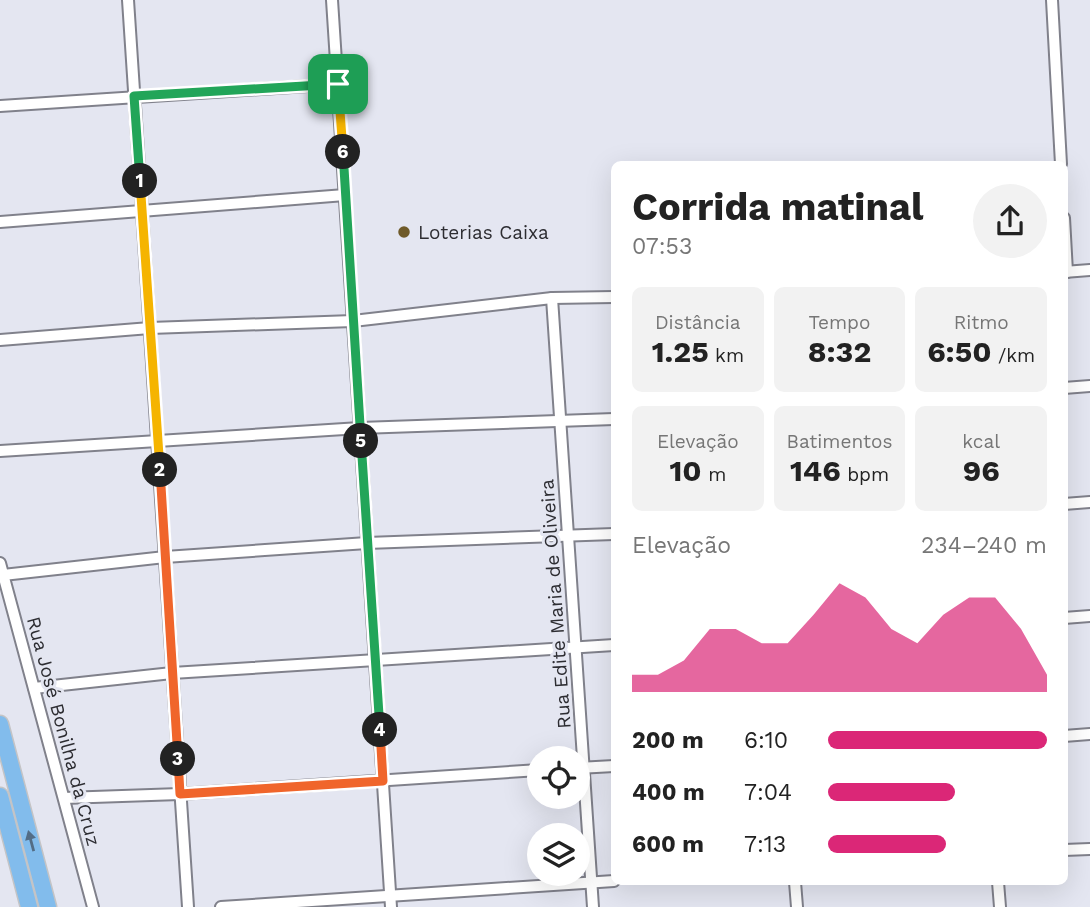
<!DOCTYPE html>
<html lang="pt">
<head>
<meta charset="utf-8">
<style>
  :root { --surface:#fff; --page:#f2f2f2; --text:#222; --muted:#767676; --accent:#db2777 }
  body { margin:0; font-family:"Work Sans",sans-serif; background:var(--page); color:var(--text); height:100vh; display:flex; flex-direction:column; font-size:26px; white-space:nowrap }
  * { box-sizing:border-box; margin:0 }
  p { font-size:23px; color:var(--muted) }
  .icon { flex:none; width:38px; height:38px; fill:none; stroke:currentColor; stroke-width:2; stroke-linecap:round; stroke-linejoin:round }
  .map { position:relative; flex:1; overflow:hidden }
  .side { position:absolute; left:611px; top:161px; width:457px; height:724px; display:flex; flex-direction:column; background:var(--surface); border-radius:10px; box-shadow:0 7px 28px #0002 }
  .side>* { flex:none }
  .tools { position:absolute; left:527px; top:746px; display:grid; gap:14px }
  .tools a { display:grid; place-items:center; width:63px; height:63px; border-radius:50%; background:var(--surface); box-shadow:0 7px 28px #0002; font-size:35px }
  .pin { position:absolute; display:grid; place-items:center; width:60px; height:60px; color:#fff; margin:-30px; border-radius:14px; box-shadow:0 4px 10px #0006 }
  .km { position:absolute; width:35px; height:35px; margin:-18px; border-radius:50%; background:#222; color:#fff; font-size:19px; line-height:35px; text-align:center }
  .round { display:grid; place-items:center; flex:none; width:74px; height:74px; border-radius:37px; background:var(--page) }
  .summary { display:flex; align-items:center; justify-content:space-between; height:119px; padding:0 21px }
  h1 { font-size:38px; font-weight:700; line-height:52px }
  .stats { display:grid; grid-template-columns:repeat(3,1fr); gap:10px; height:119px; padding:7px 21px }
  .stats div { display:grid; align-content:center; border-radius:10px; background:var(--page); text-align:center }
  .stats b { font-size:30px; font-weight:700 }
  .stats small { font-size:19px; font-weight:400 }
  .stats p { font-size:19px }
  .chart { height:196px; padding:14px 21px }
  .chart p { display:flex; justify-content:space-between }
  .chart svg { width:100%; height:126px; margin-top:7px; fill:var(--accent); opacity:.7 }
  ul { padding:0 21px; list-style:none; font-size:23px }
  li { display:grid; grid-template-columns:112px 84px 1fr; align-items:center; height:52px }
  li i { height:18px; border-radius:9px; background:var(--accent) }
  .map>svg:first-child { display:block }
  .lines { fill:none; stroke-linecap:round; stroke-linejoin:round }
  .minor-casing { stroke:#80818b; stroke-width:14 }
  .highway-casing { stroke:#c4c4c6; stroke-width:19 }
  .minor { stroke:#fff; stroke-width:10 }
  .highway { stroke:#82bcec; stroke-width:16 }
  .oneway { fill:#536d86 }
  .split-1-casing { stroke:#fff; stroke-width:14 }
  .split-2-casing { stroke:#fff; stroke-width:14 }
  .split-3-casing { stroke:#fff; stroke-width:14 }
  .split-4-casing { stroke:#fff; stroke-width:14 }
  .split-5-casing { stroke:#fff; stroke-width:14 }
  .split-6-casing { stroke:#fff; stroke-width:14 }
  .split-7-casing { stroke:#fff; stroke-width:14 }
  .split-1 { stroke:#22a559; stroke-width:9 }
  .split-2 { stroke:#f5b400; stroke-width:9 }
  .split-3 { stroke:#f0652b; stroke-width:9 }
  .split-4 { stroke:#f0652b; stroke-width:9 }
  .split-5 { stroke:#22a559; stroke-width:9 }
  .split-6 { stroke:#22a559; stroke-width:9 }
  .split-7 { stroke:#f5b400; stroke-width:9 }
  .poi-dot { fill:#6f5a29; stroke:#e4e6f1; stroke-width:2.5 }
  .labels { text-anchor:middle; stroke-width:6; stroke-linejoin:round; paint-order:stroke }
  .poi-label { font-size:19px; fill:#2d2d32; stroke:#e4e6f1; text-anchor:start }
  .street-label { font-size:19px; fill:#2d2d32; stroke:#e4e6f1 }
</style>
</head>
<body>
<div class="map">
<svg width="1090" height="907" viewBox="0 0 1090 907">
  <rect width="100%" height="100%" fill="#e4e6f1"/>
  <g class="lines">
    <g class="minor-casing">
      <g id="minor">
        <polyline points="128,0 188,907"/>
        <polyline points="332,0 391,907"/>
        <polyline points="1052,0 1061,164"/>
        <polyline points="0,106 338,84"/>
        <polyline points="1064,218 1067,272"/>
        <polyline points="0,222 345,195"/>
        <polyline points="1064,272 1090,270"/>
        <polyline points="552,298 593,907"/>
        <polyline points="0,340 150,328 353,321 552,298 614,297"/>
        <polyline points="1064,388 1090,386"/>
        <polyline points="0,451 360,428 614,419"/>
        <polyline points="1064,504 1090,502"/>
        <polyline points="0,563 93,907"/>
        <polyline points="3,575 165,557 367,543 614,534"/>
        <polyline points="1064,618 1090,616"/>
        <polyline points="34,688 172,673 614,645"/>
        <polyline points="1064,736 1090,734"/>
        <polyline points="578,768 614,766"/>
        <polyline points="64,798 180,794 539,770"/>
        <polyline points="1064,850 1090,849"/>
        <polyline points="795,882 797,907"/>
        <polyline points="998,882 1000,907"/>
        <polyline points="221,907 614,881"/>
      </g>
    </g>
    <g class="highway-casing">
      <g id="highway">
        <polyline points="0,724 48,907"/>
        <polyline points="0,796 29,907"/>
      </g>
    </g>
    <use href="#minor" class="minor"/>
    <use href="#highway" class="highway"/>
  </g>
  <defs><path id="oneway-solid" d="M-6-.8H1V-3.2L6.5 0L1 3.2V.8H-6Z" transform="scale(1.75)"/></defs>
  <use class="oneway" href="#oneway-solid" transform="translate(31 841) rotate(-105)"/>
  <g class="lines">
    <g class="split-1-casing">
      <polyline id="split-1" points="140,181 134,96 338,84"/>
    </g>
    <g class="split-2-casing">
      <polyline id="split-2" points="140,181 160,470"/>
    </g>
    <g class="split-3-casing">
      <polyline id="split-3" points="160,470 178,759"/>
    </g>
    <g class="split-4-casing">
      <polyline id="split-4" points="178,759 180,794 383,781 380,730"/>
    </g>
    <g class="split-5-casing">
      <polyline id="split-5" points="361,441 380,730"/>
    </g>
    <g class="split-6-casing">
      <polyline id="split-6" points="343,152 361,441"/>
    </g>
    <g class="split-7-casing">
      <polyline id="split-7" points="338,84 343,152"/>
    </g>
    <use href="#split-1" class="split-1"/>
    <use href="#split-2" class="split-2"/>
    <use href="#split-3" class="split-3"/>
    <use href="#split-4" class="split-4"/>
    <use href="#split-5" class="split-5"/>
    <use href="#split-6" class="split-6"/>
    <use href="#split-7" class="split-7"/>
  </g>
  <circle class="poi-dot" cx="404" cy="232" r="7"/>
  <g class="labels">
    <g class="poi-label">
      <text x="418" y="239">Loterias Caixa</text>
    </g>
    <g class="street-label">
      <text transform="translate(555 604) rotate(-94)" y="7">Rua Edite Maria de Oliveira</text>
      <text transform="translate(64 731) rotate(75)" y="7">Rua José Bonilha da Cruz</text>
    </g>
  </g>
</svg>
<div class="tools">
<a><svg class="icon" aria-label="locate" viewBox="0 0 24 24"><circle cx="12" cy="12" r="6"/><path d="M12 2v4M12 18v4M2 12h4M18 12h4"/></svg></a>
<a><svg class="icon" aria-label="layers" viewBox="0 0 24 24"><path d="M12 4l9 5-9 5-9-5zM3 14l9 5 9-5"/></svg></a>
</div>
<div class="pin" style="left:338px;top:84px;background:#1e9e55"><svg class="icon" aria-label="arrive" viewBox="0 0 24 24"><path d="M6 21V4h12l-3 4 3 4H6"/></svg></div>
<b class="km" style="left:140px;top:181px">1</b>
<b class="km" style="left:160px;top:470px">2</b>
<b class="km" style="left:178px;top:759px">3</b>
<b class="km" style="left:380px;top:730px">4</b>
<b class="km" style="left:361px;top:441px">5</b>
<b class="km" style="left:343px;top:152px">6</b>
<section class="side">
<div class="summary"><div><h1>Corrida matinal</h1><p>07:53</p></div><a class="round"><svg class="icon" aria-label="share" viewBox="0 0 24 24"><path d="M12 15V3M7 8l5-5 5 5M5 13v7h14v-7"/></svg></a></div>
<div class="stats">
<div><p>Distância</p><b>1.25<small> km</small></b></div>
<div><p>Tempo</p><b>8:32</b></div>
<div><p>Ritmo</p><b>6:50<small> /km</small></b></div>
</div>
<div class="stats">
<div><p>Elevação</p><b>10<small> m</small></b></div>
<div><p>Batimentos</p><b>146<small> bpm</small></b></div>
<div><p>kcal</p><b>96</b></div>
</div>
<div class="chart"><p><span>Elevação</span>234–240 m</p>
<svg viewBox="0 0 160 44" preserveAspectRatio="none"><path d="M0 44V38L10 38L20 33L30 22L40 22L50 27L60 27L70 17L80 6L90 11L100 22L110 27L120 17L130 11L140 11L150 22L160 38V44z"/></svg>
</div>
<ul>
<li><b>200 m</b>6:10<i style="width:100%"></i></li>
<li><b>400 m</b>7:04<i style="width:58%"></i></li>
<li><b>600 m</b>7:13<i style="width:54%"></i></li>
</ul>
</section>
</div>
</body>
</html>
